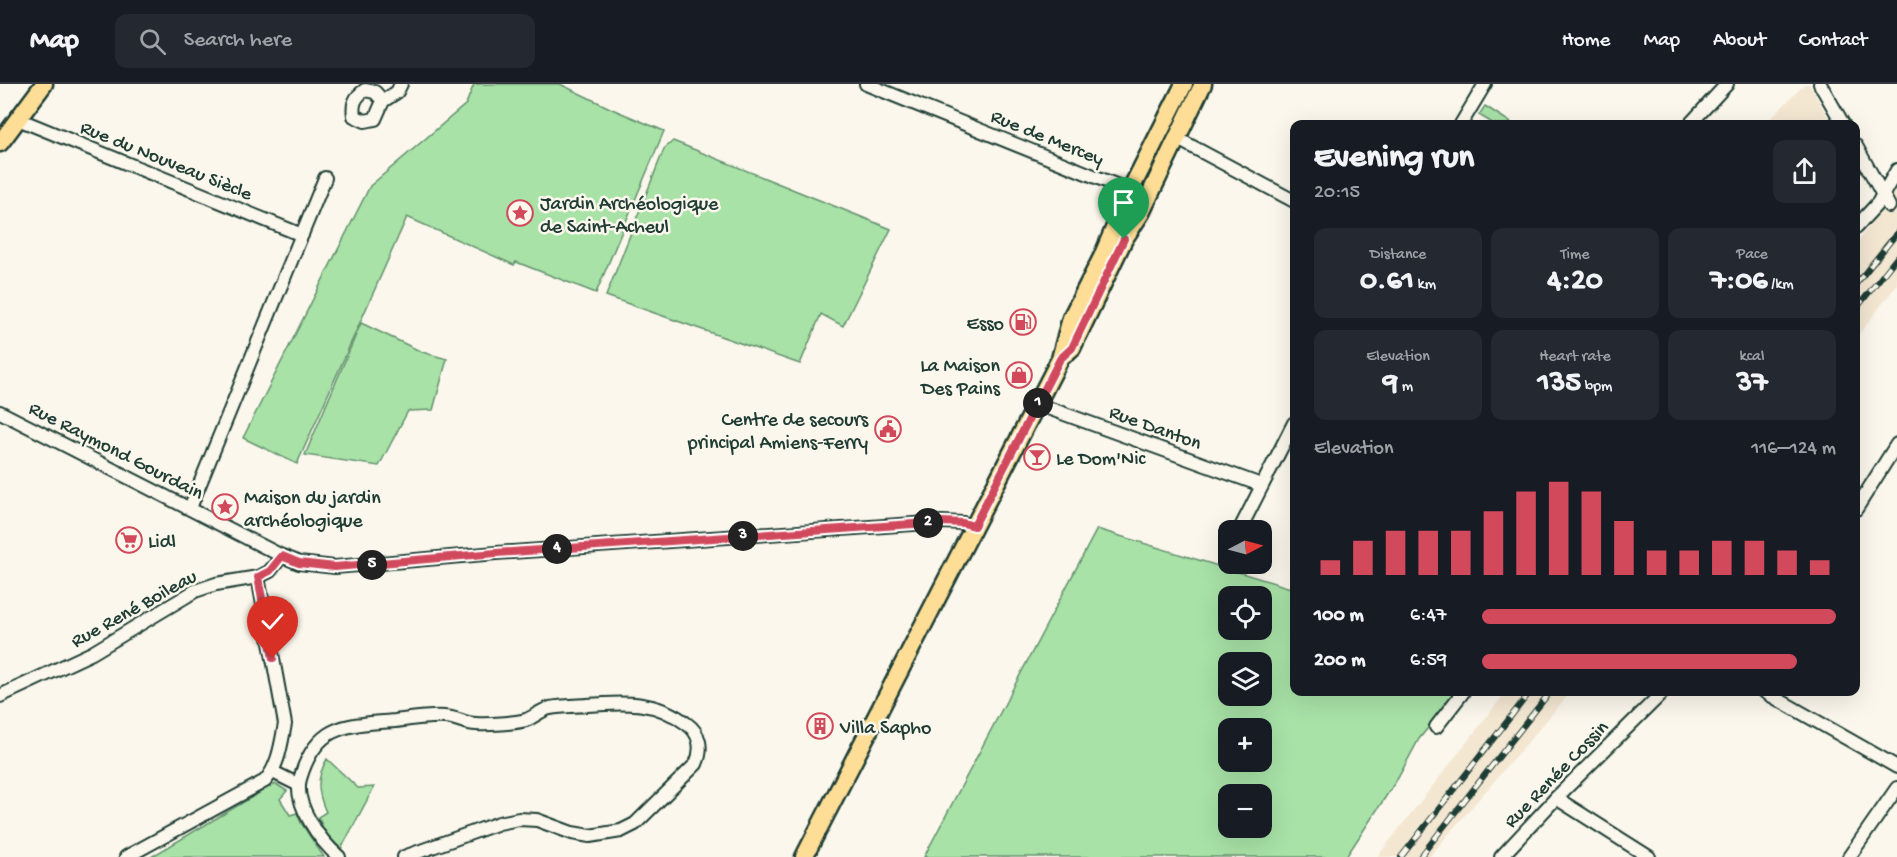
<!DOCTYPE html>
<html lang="en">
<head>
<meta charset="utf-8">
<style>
  :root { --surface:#171b24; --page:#242831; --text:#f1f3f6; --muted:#9ea1a6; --line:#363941; --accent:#d1495b }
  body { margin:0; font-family:"Gochi Hand",sans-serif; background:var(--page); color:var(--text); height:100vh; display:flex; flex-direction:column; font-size:22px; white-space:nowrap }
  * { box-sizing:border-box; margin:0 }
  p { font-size:20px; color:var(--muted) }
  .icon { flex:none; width:33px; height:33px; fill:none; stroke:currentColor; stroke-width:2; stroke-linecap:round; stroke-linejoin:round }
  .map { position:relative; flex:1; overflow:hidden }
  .sheet { position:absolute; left:1290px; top:36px; width:570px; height:576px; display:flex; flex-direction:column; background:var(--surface); border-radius:12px; box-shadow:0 6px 24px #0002 }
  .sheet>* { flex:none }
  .needle { width:39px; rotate:84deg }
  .tools { position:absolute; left:1218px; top:436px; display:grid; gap:12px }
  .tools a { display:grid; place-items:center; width:54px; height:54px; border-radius:12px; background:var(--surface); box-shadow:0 6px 24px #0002; font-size:30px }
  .pin { position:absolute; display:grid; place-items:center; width:51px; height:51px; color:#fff; margin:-62px -26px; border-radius:50% 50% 50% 0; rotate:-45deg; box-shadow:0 0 6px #0007 }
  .pin .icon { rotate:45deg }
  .km { position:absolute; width:30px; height:30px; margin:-15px; border-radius:50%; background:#222; color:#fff; font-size:16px; line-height:30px; text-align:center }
  .round { display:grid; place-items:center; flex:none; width:63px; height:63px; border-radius:12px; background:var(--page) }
  .summary { display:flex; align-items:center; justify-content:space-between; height:102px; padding:0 24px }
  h1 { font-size:33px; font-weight:700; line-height:45px }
  .stats { display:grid; grid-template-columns:repeat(3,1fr); gap:9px; height:102px; padding:6px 24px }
  .stats div { display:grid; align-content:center; border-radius:12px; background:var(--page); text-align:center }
  .stats b { font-size:30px; font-weight:700 }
  .stats small { font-size:16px; font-weight:400 }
  .stats p { font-size:16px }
  .chart { height:168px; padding:12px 24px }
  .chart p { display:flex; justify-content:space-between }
  .chart svg { width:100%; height:108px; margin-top:6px; stroke:var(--accent); stroke-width:6 }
  ul { padding:0 24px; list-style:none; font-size:20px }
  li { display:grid; grid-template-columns:96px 72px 1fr; align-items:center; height:45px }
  li i { height:15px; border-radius:8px; background:var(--accent) }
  header { display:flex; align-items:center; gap:36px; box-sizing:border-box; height:84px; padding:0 30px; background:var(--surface); border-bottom:2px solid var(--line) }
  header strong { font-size:28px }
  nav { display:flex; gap:33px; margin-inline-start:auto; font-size:21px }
  .search { width:420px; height:54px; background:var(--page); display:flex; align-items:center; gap:15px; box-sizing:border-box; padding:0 21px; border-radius:12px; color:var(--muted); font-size:22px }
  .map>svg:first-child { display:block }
  .built { fill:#f4e7d2 }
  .green { fill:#a8e2a7; stroke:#64906e; stroke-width:1.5; fill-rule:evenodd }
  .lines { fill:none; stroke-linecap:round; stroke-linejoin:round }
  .minor-casing { stroke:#1f3d34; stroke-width:16 }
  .major-casing { stroke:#1f3d34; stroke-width:21 }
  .minor { stroke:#fbf7ec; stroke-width:12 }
  .major { stroke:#fede96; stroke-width:16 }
  .rail-casing { stroke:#1f3d34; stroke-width:6 }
  .rail { stroke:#fbf7ec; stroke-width:4; stroke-dasharray:11; stroke-linecap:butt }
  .route-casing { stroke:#fff; stroke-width:12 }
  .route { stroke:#d1495b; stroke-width:8 }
  .labels { text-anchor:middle; stroke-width:5; stroke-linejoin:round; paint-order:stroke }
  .street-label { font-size:20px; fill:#1f3d34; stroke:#fbf7ec }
  .poi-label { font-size:20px; fill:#1f3d34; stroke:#fbf7ec; text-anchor:start }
</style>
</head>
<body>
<header>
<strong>Map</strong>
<div class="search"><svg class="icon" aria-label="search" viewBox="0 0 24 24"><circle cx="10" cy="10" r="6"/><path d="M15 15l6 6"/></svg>Search here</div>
<nav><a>Home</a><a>Map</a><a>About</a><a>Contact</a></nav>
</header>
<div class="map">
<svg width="1897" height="773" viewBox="0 0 1897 773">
  <rect width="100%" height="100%" fill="#fbf7ec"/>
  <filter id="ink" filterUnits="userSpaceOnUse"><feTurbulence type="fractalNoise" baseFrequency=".0167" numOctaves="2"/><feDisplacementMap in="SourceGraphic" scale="12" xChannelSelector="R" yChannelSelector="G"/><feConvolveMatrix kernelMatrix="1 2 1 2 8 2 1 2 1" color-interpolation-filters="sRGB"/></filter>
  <g filter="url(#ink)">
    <g class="built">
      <polygon points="1805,0 1809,0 1832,40 1765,40"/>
      <polygon points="1897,104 1897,201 1856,254 1856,160"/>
      <polygon points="1506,608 1571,608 1429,773 1377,773"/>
    </g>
    <g class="green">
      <polygon points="474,0 560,0 612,25 664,47 596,209 516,178 514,181 407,133 297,380 243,354 370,102 466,20"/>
      <polygon points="1485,22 1513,40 1494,40 1479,31"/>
      <polygon points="673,57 891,145 843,242 821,230 800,280 606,212 664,65"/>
      <polygon points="361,239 422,268 447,275 433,326 408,327 379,382 305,371"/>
      <path d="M1097 445 1294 505V608H1457L1419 655 1398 694 1346 773H924ZM1228 513H1262V546H1228ZM1228 579H1262V612H1228ZM1228 645H1262V678H1228ZM1228 711H1262V744H1228Z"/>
      <path d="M327 675 358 704 374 703 341 765 326 749 318 733 326 728C317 708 316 694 327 675Z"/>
      <polygon points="276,700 287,707 280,715 290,731 297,729 301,739 324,773 151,773 261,708 268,702"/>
    </g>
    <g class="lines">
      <g class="minor-casing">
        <g id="minor">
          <polyline points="866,0 1148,114"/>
          <polyline points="1820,0 1843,40"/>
          <path d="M383 17 375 8 365 6C355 13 352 20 354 32L365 37 375 35 383 17 397 8 401 0"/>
          <polyline points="18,35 302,151"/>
          <polyline points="1461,40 1485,0"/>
          <polyline points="1690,40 1727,0"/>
          <polyline points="1176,54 1294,117"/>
          <polyline points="1856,62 1889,122"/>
          <polyline points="1856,143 1878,119 1897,86"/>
          <polyline points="1037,320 1261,401"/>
          <polyline points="0,328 282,472 299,479 335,483 496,469 942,438 963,439 974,442"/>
          <polyline points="190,424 325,94"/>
          <polyline points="1856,425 1897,360"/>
          <polyline points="1239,447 1294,339"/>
          <polyline points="1765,608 1897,683"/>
          <polyline points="0,612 92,569 195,507 216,500 258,493 270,487 282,472"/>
          <polyline points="1436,643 1463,608"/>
          <polyline points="273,688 299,701"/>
          <polyline points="1556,714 1649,773"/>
          <path d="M126 773 265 697C279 681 281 660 285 640L258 493"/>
          <path d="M339 773C321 758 293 720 300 695 316 640 345 641 395 637 411 635 429 632 445 633 455 633 465 640 476 640 487 641 516 639 526 636 534 633 541 626 550 624 562 622 575 622 587 621 623 618 656 616 687 640 700 649 703 665 696 680L635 740 621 747 590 752 572 749 537 736 519 735 499 739 404 773"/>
          <polyline points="1501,773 1556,714 1663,608"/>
          <polyline points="1849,773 1897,704"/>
        </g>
      </g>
      <g class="major-casing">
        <g id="major">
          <polyline points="0,59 44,0"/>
          <polyline points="1065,270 1072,264 1124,155 1141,129 1203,0"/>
          <polyline points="804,773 1060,275 1071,234 1102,173 1131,105 1184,0"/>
        </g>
      </g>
      <use href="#minor" class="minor"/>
      <use href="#major" class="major"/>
      <g class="rail-casing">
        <g id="rail">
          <polyline points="1856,200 1897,149"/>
          <polyline points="1856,225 1897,173"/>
          <polyline points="1401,773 1530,608"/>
          <polyline points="1420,773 1550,608"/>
        </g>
      </g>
      <use href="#rail" class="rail"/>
    </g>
  </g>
  <g class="lines" filter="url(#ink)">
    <g class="route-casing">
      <polyline id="route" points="273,574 258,493 270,487 282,472 299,479 335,483 496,469 942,438 963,439 974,442 1060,275 1072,264 1124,155"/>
    </g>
    <use href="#route" class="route"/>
  </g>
  <defs>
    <g id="sight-ring" transform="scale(1.35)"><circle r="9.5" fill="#fbf7ec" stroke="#d1495b" stroke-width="1.5"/><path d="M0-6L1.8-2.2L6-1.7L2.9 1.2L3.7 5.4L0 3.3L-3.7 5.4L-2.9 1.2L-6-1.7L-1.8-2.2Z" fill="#d1495b"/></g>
    <g id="fuel-ring" transform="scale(1.35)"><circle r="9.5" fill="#fbf7ec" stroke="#d1495b" stroke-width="1.5"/><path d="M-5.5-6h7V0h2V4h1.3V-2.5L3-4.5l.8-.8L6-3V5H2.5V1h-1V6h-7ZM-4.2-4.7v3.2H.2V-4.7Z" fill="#d1495b"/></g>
    <g id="shop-ring" transform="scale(1.35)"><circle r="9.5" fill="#fbf7ec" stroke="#d1495b" stroke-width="1.5"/><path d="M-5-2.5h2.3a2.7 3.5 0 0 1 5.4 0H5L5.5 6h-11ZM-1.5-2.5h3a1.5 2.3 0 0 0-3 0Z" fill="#d1495b"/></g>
    <g id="civic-ring" transform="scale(1.35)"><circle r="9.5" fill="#fbf7ec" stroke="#d1495b" stroke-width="1.5"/><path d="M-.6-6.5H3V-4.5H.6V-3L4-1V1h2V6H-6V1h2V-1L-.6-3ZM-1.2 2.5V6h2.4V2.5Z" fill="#d1495b"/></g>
    <g id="bar-ring" transform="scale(1.35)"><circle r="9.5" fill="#fbf7ec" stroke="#d1495b" stroke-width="1.5"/><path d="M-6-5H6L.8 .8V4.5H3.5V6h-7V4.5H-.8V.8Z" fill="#d1495b"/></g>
    <g id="supermarket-ring" transform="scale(1.35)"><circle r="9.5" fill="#fbf7ec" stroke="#d1495b" stroke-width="1.5"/><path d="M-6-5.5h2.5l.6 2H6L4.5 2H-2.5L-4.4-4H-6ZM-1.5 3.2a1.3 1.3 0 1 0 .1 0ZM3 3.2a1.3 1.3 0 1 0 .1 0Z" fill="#d1495b"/></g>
    <g id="building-ring" transform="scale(1.35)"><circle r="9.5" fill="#fbf7ec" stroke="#d1495b" stroke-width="1.5"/><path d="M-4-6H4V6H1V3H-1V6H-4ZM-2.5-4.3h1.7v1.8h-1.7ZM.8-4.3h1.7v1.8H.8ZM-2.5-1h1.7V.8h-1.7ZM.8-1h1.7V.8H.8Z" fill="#d1495b"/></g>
  </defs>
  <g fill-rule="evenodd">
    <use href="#sight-ring" x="520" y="129"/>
    <use href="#fuel-ring" x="1023" y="238"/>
    <use href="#shop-ring" x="1019" y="291"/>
    <use href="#civic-ring" x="888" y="345"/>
    <use href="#bar-ring" x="1037" y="373"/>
    <use href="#sight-ring" x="225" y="423"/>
    <use href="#supermarket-ring" x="129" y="456"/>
    <use href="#building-ring" x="820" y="642"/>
  </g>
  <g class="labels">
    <g class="street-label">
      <text transform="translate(1048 52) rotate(22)" y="7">Rue de Mercey</text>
      <text transform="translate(167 75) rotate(22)" y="7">Rue du Nouveau Siècle</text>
      <text transform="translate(1156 342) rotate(20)" y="7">Rue Danton</text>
      <text transform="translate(117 365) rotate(27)" y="7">Rue Raymond Gourdain</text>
      <text transform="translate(133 523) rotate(-29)" y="7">Rue René Boileau</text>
      <text transform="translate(1555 689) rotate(-46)" y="7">Rue Renée Cossin</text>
    </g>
    <g class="poi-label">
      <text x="540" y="125">Jardin Archéologique<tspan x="540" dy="23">de Saint-Acheul</tspan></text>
      <text x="1004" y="245" text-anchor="end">Esso</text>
      <text x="1000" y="287" text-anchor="end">La Maison<tspan x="1000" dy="23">Des Pains</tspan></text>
      <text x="868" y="341" text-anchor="end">Centre de secours<tspan x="868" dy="23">principal Amiens-Ferry</tspan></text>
      <text x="1056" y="380">Le Dom'Nic</text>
      <text x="244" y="419">Maison du jardin<tspan x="244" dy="23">archéologique</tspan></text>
      <text x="148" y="463">Lidl</text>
      <text x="840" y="649">Villa Sapho</text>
    </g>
  </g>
</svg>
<div class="tools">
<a><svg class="needle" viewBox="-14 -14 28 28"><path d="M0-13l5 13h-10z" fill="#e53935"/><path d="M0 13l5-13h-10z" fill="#9ea1a6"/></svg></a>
<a><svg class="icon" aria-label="locate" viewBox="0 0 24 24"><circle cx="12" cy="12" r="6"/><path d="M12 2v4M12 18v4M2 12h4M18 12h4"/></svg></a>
<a><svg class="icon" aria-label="layers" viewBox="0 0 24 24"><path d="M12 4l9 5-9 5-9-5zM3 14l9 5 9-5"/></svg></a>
<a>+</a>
<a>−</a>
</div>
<div class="pin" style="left:1124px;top:155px;background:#1e9e55"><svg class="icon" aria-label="arrive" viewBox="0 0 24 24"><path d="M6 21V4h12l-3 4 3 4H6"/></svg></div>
<div class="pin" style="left:273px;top:574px;background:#d93025"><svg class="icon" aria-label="check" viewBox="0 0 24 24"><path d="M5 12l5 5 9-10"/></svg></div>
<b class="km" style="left:1038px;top:319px">1</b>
<b class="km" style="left:928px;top:439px">2</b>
<b class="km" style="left:743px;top:452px">3</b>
<b class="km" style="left:557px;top:465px">4</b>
<b class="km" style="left:372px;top:481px">5</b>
<section class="sheet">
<div class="summary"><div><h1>Evening run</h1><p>20:15</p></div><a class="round"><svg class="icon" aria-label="share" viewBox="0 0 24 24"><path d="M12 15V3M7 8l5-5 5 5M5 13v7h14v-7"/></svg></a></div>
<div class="stats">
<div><p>Distance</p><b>0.61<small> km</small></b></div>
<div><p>Time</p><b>4:20</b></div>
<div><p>Pace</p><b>7:06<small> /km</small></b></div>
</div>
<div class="stats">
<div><p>Elevation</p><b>9<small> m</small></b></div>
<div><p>Heart rate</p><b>135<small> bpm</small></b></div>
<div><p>kcal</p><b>37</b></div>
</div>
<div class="chart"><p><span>Elevation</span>116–124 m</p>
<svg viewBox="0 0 160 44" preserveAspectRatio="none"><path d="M5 44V38M15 44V30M25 44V26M35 44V26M45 44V26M55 44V18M65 44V10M75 44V6M85 44V10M95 44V22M105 44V34M115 44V34M125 44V30M135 44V30M145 44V34M155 44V38"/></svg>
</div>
<ul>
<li><b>100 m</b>6:47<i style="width:100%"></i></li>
<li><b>200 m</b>6:59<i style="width:89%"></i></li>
</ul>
</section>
</div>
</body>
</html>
